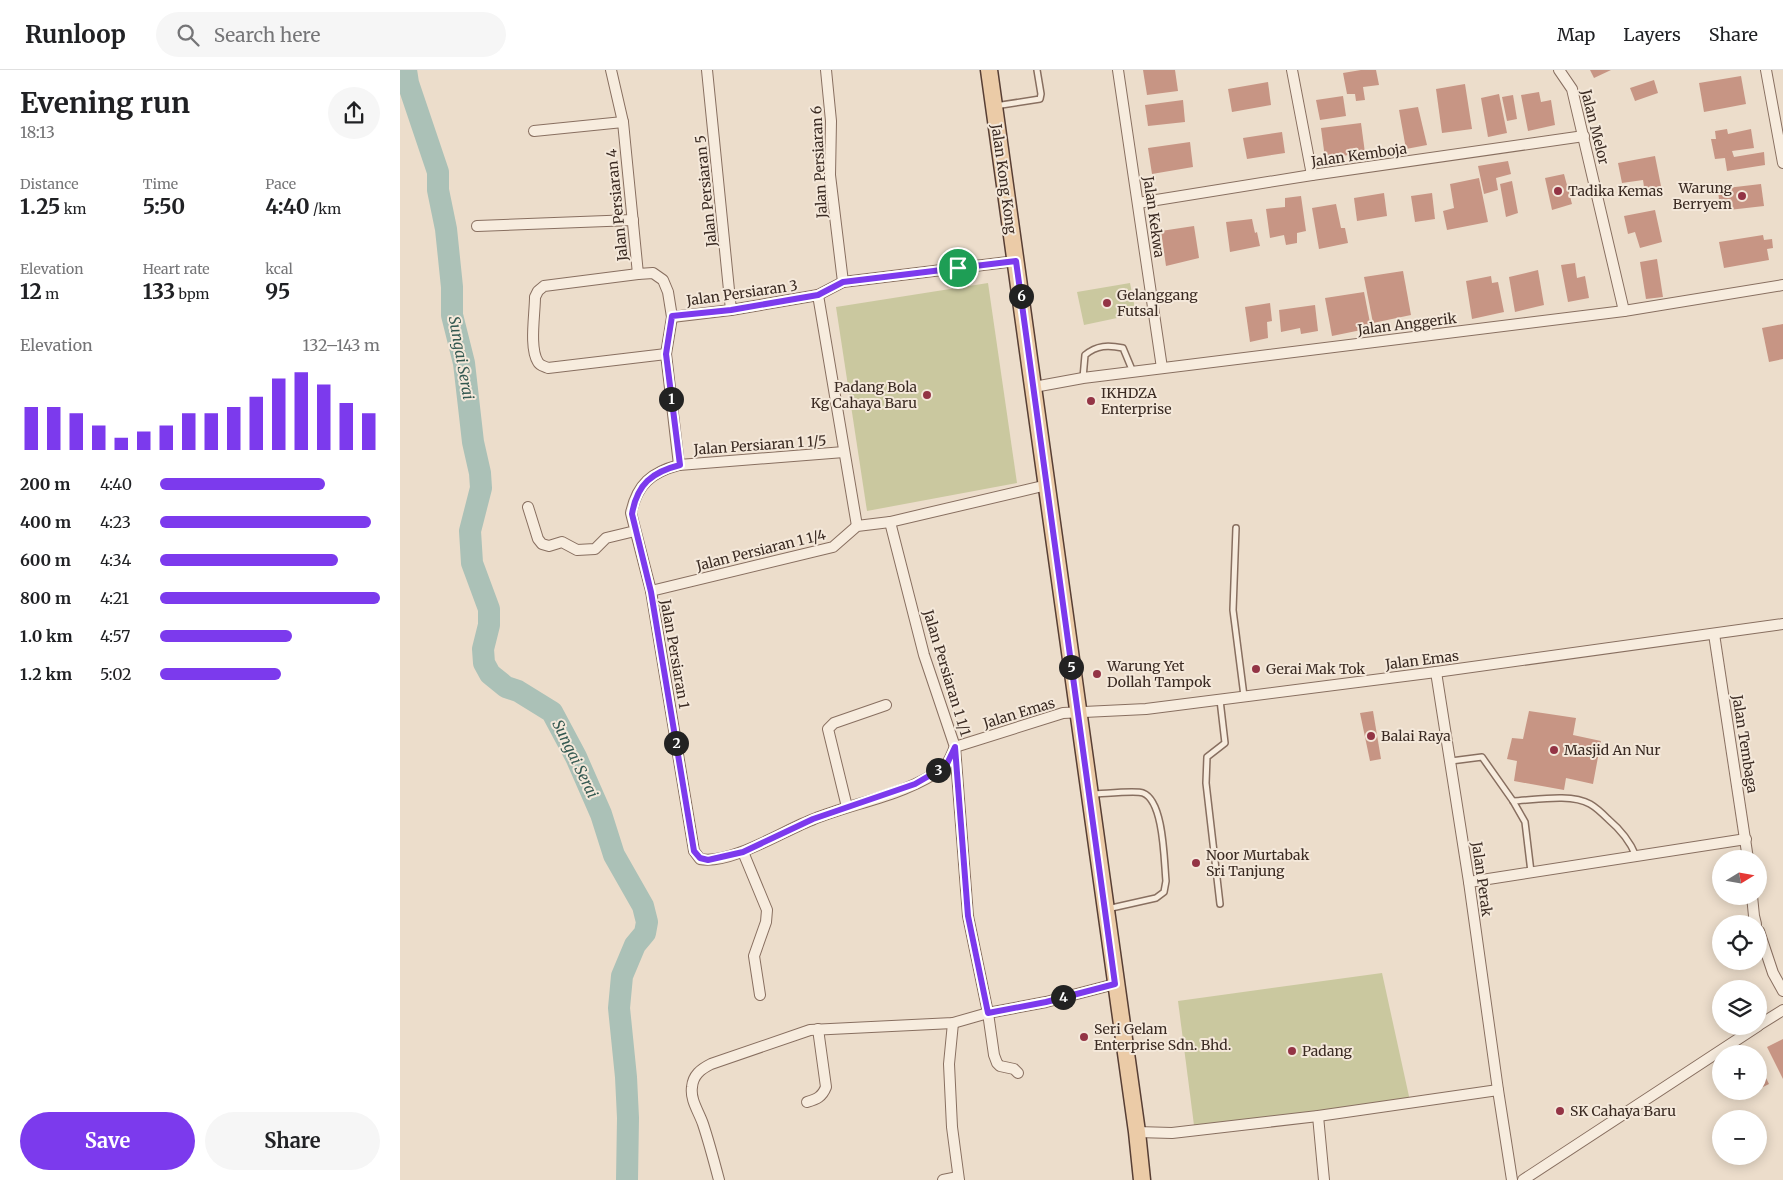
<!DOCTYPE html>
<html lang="en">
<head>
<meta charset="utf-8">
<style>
  :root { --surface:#fff; --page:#f6f6f6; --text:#202124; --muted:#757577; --line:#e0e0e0; --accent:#7c3aed }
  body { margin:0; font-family:Merriweather,serif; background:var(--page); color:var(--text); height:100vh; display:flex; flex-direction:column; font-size:19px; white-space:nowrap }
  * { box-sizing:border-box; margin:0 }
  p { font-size:16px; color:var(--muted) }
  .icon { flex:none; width:28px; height:28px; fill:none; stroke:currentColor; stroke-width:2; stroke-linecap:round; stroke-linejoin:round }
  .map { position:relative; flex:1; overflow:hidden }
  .sheet { display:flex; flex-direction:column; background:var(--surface); width:400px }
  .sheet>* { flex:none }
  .needle { width:32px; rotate:79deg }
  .tools { position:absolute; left:1312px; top:780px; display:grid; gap:10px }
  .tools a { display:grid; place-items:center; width:55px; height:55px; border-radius:50%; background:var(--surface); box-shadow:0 2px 12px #0003; font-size:25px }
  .pin { position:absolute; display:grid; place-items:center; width:42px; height:42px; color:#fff; margin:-21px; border:2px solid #fff; border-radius:50%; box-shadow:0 1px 5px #0007 }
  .km { position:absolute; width:25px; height:25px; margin:-12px; border-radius:50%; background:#222; color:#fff; font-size:14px; line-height:25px; text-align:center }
  .round { display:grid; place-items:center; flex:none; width:52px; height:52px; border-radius:26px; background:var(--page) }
  .headline { display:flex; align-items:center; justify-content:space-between; height:85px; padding:0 20px }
  h1 { font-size:28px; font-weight:700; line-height:38px }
  .figures { display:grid; grid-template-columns:repeat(3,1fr); gap:8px; height:85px; padding:5px 20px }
  .figures div { display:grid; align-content:center }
  .figures b { font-size:21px; font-weight:700 }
  .figures small { font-size:14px; font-weight:400 }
  .figures p { font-size:14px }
  .chart { height:140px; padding:10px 20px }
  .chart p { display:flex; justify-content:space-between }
  .chart svg { width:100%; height:90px; margin-top:5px; stroke:var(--accent); stroke-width:6 }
  .button { display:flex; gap:10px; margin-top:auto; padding:10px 20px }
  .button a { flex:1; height:58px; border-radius:30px; background:var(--accent); color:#fff; font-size:20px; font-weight:700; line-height:58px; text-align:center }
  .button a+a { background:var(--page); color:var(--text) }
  ul { padding:0 20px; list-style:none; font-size:16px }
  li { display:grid; grid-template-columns:80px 60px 1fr; align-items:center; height:38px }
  li i { height:12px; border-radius:6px; background:var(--accent) }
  header { display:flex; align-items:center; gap:30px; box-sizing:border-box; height:70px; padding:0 25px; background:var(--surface); border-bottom:1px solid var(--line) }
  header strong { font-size:24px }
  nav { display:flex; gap:28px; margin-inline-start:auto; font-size:18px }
  .search { width:350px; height:45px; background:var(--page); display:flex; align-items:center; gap:12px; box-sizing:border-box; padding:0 18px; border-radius:28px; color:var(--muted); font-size:19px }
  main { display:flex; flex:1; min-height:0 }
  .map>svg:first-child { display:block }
  .green { fill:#cac89f }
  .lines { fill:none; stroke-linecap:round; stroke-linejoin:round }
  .river { stroke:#abc1b7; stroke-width:22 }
  .building { fill:#c79584 }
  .lane-casing { stroke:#886f60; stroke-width:8 }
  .street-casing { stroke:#886f60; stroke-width:12 }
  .primary-casing { stroke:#573e34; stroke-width:19 }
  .lane { stroke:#f7ecde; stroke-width:5 }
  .street { stroke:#f7ecde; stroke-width:10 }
  .primary { stroke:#ebcba7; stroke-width:16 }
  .route-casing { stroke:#fff; stroke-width:10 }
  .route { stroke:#7c3aed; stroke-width:6 }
  .poi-dot { fill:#933445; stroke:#f4e8da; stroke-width:2 }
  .labels { text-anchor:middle; stroke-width:4; stroke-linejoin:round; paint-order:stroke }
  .street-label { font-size:14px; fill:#3a2a22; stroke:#f4e8da }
  .poi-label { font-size:14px; fill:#3a2a22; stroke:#f4e8da; text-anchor:start }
  .water-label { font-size:15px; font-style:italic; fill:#335850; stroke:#f4e8da }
</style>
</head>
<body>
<header>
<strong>Runloop</strong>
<div class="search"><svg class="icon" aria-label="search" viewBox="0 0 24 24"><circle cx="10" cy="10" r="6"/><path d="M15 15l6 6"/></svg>Search here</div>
<nav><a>Map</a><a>Layers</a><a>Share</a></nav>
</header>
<main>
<section class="sheet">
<div class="headline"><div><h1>Evening run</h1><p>18:13</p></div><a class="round"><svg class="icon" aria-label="share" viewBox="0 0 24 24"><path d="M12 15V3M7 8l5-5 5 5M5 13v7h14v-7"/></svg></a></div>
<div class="figures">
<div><p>Distance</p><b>1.25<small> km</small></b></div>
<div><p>Time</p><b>5:50</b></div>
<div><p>Pace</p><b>4:40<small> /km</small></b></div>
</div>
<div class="figures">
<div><p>Elevation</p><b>12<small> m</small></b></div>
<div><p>Heart rate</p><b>133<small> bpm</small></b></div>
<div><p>kcal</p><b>95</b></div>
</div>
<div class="chart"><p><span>Elevation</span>132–143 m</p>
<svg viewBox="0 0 160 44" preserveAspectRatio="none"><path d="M5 44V23M15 44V23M25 44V26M35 44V32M45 44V38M55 44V35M65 44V32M75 44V26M85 44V26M95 44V23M105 44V18M115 44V9M125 44V6M135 44V12M145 44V21M155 44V26"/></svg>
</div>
<ul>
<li><b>200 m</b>4:40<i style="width:75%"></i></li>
<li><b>400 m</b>4:23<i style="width:96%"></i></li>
<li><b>600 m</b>4:34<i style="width:81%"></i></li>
<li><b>800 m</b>4:21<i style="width:100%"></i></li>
<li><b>1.0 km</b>4:57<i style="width:60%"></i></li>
<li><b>1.2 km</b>5:02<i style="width:55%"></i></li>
</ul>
<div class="button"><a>Save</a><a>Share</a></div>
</section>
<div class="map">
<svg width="1383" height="1110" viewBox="0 0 1383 1110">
  <rect width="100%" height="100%" fill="#ecddcb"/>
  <g class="green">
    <polygon points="588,213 617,413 467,441 436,237"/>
    <polygon points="730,213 736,244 684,255 677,222"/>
    <polygon points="982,903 1010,1031 795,1063 778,931"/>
  </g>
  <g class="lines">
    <polyline class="river" points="6,0 8,13 38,102 38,120 46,159 52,217 52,245 64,293 73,372 80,403 81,418 70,461 72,493 89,539 89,555 83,579 84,593 90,604 106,617 118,621 152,642 176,687 201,744 214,785 243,836 247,852 245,863 235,875 222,906 219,938 226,1007 228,1048 227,1110"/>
  </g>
  <g class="building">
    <polygon points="743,0 775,0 778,21 747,25"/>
    <polygon points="961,0 976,0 979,15 963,17 965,30 956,31 955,24 947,24 943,3"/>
    <polygon points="1190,0 1211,0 1194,8"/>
    <polygon points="1341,6 1346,34 1304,42 1299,13"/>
    <polygon points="1254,10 1258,23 1235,31 1230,18"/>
    <polygon points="868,12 871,35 832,42 828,19"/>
    <polygon points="1065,14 1072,59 1042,63 1036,19"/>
    <polygon points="1139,22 1141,32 1151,30 1155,55 1128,61 1121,25"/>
    <polygon points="1099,24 1107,63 1088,67 1081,28"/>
    <polygon points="1113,25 1117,49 1107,51 1102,27"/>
    <polygon points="943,26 946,46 920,50 916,30"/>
    <polygon points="783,30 785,52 748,56 745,35"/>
    <polygon points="1018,37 1027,75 1006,79 999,40"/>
    <polygon points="961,53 965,83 925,88 921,58"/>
    <polygon points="1327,59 1328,64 1351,59 1354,78 1332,81 1334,87 1364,82 1365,95 1327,101 1325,88 1315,89 1311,69 1316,69 1315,61"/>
    <polygon points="882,62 885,83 847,89 843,68"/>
    <polygon points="790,72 793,97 752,104 748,78"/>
    <polygon points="1255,86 1262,121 1245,124 1243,110 1222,113 1218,93"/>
    <polygon points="1108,91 1111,104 1096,108 1098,120 1084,124 1078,96"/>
    <polygon points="1164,104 1172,134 1152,140 1145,108"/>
    <polygon points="1079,108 1088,152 1047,160 1043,141 1054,138 1050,114"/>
    <polygon points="1112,111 1118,143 1106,147 1100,114"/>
    <polygon points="1361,114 1364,136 1320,141 1318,119"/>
    <polygon points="984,123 987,146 957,151 954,128"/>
    <polygon points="1032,123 1035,149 1015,152 1011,126"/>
    <polygon points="901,126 906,161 897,163 897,173 886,175 884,165 870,168 866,139 885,137 885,128"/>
    <polygon points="936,134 941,158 945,158 948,173 919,179 912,138"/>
    <polygon points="1255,140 1262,172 1240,178 1235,162 1228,164 1224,146"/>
    <polygon points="852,149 855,163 857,162 860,176 830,182 826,152"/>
    <polygon points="794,156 799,188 766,196 761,161"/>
    <polygon points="1363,165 1364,170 1372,169 1373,178 1367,179 1369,190 1324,198 1319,172"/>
    <polygon points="1257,189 1263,227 1246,229 1240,192"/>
    <polygon points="1175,193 1177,208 1185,206 1189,228 1168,232 1161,195"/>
    <polygon points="1138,200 1144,235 1115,242 1109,207"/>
    <polygon points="1003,201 1011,245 973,253 964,207"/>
    <polygon points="1091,206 1092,213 1098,212 1104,242 1072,249 1066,211"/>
    <polygon points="964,222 971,258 932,266 925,228"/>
    <polygon points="870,233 872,251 867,252 868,268 850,272 845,237"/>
    <polygon points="915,235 918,261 901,264 900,258 881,262 879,240"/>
    <polygon points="1383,254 1383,289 1369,292 1362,258"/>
    <polygon points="973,641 981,689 970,691 960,643"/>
    <polygon points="1129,641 1176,648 1173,665 1201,671 1193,714 1166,708 1164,720 1114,711 1117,691 1107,689 1112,668 1123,669"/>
    <polygon points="1383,969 1383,1009 1367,977"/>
    <polygon points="1359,994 1369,1014 1359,1019"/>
  </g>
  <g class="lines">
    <g class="lane-casing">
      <g id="lane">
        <polyline points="595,36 640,29 641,24 637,0"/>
        <path d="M683 308 685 285C697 275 708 275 723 278L733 302"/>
        <polyline points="836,458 833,540 844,626"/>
        <polyline points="1051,691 1082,687 1113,731 1125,752 1131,802"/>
        <path d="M692 724C702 724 736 720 743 723 764 731 764 791 766 811L764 822 756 828 707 839"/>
        <path d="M1113 731C1135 730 1171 723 1190 734 1197 738 1203 744 1208 749 1221 760 1230 771 1236 786"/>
        <polyline points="820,834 806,713 807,687 825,673 820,630"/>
      </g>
    </g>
    <g class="street-casing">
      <g id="street">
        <polyline points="211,0 223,52 238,204 253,203 263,210 268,222 272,247 266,284 279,395"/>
        <polyline points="307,0 331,240"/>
        <polyline points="426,0 431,51 430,105 443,212"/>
        <polyline points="718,0 762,298"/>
        <polyline points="892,0 912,105"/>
        <polyline points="1159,0 1172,19 1224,241"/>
        <polyline points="1366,0 1383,93"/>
        <polyline points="134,61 223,52"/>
        <polyline points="738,133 912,105 1184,66"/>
        <polyline points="77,156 233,150"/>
        <path d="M238 204 144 216 138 221 135 227C135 244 129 278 138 292 140 296 144 296 148 298L266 284"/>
        <polyline points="418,225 457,456"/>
        <polyline points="272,247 331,240 418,225 443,212 616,191"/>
        <polyline points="634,317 683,308 1224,241 1383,215"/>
        <path d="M444 382 279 395C252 402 237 414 231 443L251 521 294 781 300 789C331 795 384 760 414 749 456 732 508 725 544 697 549 693 552 683 555 677L663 643 746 639 1036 602 1383 554"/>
        <polyline points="128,437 138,469 142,474 149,476 162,472 177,480 195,479 206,468 235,461"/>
        <polyline points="490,452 524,585 555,677 568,846 588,943 594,985 597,993 600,996 614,999 618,1003"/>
        <polyline points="251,521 433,477 457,456 490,452 647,415"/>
        <polyline points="1314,564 1348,789"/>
        <polyline points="1036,602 1069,812 1098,1020"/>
        <polyline points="447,737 428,659 434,653 486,635"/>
        <polyline points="343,782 367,840 366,852 354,886 360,925"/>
        <polyline points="1069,812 1346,769"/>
        <polyline points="1352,826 1354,846 1356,854"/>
        <polyline points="1359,861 1373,903 1383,921"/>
        <polyline points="553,953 549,994 552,1057 559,1110"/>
        <polyline points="1359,955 1383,940"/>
        <path d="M407 1032C417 1029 422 1027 426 1017L418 959"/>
        <polyline points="918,1046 924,1110"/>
        <polyline points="737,1062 772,1063 918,1046 1098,1020 1112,1110"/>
        <path d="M319 1110C314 1091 309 1072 303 1054 299 1042 290 1030 292 1017 293 1005 301 999 311 994L410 960 553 953 588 943 646 932 715 914"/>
        <polyline points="543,1110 558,1107"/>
        <polyline points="1123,1110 1358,956"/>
      </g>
    </g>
    <g class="primary-casing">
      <path id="primary" d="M589 0C639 354 685 709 737 1062L742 1110"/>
    </g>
    <use href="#lane" class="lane"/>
    <use href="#street" class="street"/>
    <use href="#primary" class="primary"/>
  </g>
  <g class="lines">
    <g class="route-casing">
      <path id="route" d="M616 191 715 914 646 932 588 943 568 846 555 677 546 696 515 714 413 749 343 782 308 790 300 788 294 781 251 522 232 444C237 414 252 402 280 395L266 284 272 246 331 240 418 225 443 212Z"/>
    </g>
    <use href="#route" class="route"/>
  </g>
  <g class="poi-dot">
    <circle cx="1158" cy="121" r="5"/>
    <circle cx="1342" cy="126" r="5"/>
    <circle cx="707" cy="233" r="5"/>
    <circle cx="527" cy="325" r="5"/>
    <circle cx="691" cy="331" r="5"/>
    <circle cx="856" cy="599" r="5"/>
    <circle cx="697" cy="604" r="5"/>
    <circle cx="971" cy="666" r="5"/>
    <circle cx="1154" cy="680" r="5"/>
    <circle cx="796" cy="793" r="5"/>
    <circle cx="684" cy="967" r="5"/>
    <circle cx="892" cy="981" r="5"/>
    <circle cx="1160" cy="1041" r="5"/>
  </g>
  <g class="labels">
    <g class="street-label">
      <text transform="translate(1195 57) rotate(76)" y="5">Jalan Melor</text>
      <text transform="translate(959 85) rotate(-8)" y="5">Jalan Kemboja</text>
      <text transform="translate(419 92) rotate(-93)" y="5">Jalan Persiaran 6</text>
      <text transform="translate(604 109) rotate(82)" y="5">Jalan Kong Kong</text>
      <text transform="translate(306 121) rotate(-96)" y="5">Jalan Persiaran 5</text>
      <text transform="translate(217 135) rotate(-96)" y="5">Jalan Persiaran 4</text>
      <text transform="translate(754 147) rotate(82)" y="5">Jalan Kekwa</text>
      <text transform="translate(342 223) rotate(-8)" y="5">Jalan Persiaran 3</text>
      <text transform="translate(1007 254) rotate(-7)" y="5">Jalan Anggerik</text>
      <text transform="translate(360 375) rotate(-4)" y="5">Jalan Persiaran 1 1/5</text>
      <text transform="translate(361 480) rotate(-14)" y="5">Jalan Persiaran 1 1/4</text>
      <text transform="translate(275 584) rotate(80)" y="5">Jalan Persiaran 1</text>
      <text transform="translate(1022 590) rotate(-7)" y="5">Jalan Emas</text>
      <text transform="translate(547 603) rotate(73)" y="5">Jalan Persiaran 1 1/1</text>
      <text transform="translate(619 643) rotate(-17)" y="5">Jalan Emas</text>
      <text transform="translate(1345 674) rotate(81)" y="5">Jalan Tembaga</text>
      <text transform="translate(1082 809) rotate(82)" y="5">Jalan Perak</text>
    </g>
    <g class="poi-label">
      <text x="1332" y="123" text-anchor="end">Warung<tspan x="1332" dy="16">Berryem</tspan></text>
      <text x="1168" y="126">Tadika Kemas</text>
      <text x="717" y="230">Gelanggang<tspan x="717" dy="16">Futsal</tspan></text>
      <text x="517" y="322" text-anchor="end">Padang Bola<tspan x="517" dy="16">Kg Cahaya Baru</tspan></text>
      <text x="701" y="328">IKHDZA<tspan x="701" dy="16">Enterprise</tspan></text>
      <text x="707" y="601">Warung Yet<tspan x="707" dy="16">Dollah Tampok</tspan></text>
      <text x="866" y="604">Gerai Mak Tok</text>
      <text x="981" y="671">Balai Raya</text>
      <text x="1164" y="685">Masjid An Nur</text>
      <text x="806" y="790">Noor Murtabak<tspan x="806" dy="16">Sri Tanjung</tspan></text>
      <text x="694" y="964">Seri Gelam<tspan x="694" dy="16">Enterprise Sdn. Bhd.</tspan></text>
      <text x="902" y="986">Padang</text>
      <text x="1170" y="1046">SK Cahaya Baru</text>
    </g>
    <g class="water-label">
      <text transform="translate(61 288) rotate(80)" y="5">Sungai Serai</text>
      <text transform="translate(175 689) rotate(64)" y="5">Sungai Serai</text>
    </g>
  </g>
</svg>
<div class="tools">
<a><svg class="needle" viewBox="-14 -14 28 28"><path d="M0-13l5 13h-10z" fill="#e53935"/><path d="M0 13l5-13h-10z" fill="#757577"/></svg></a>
<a><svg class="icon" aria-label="locate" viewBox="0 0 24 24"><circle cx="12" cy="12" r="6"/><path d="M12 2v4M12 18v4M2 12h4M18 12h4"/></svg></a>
<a><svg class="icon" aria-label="layers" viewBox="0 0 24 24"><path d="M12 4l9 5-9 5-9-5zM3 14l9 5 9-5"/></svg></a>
<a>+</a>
<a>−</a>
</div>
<div class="pin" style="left:558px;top:198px;background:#1e9e55"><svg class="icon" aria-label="arrive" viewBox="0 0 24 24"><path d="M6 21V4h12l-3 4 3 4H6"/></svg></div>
<b class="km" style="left:271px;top:329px">1</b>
<b class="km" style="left:276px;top:673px">2</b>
<b class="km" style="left:538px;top:700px">3</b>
<b class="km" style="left:663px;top:927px">4</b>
<b class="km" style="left:671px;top:597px">5</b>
<b class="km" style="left:621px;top:226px">6</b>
</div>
</main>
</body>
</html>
